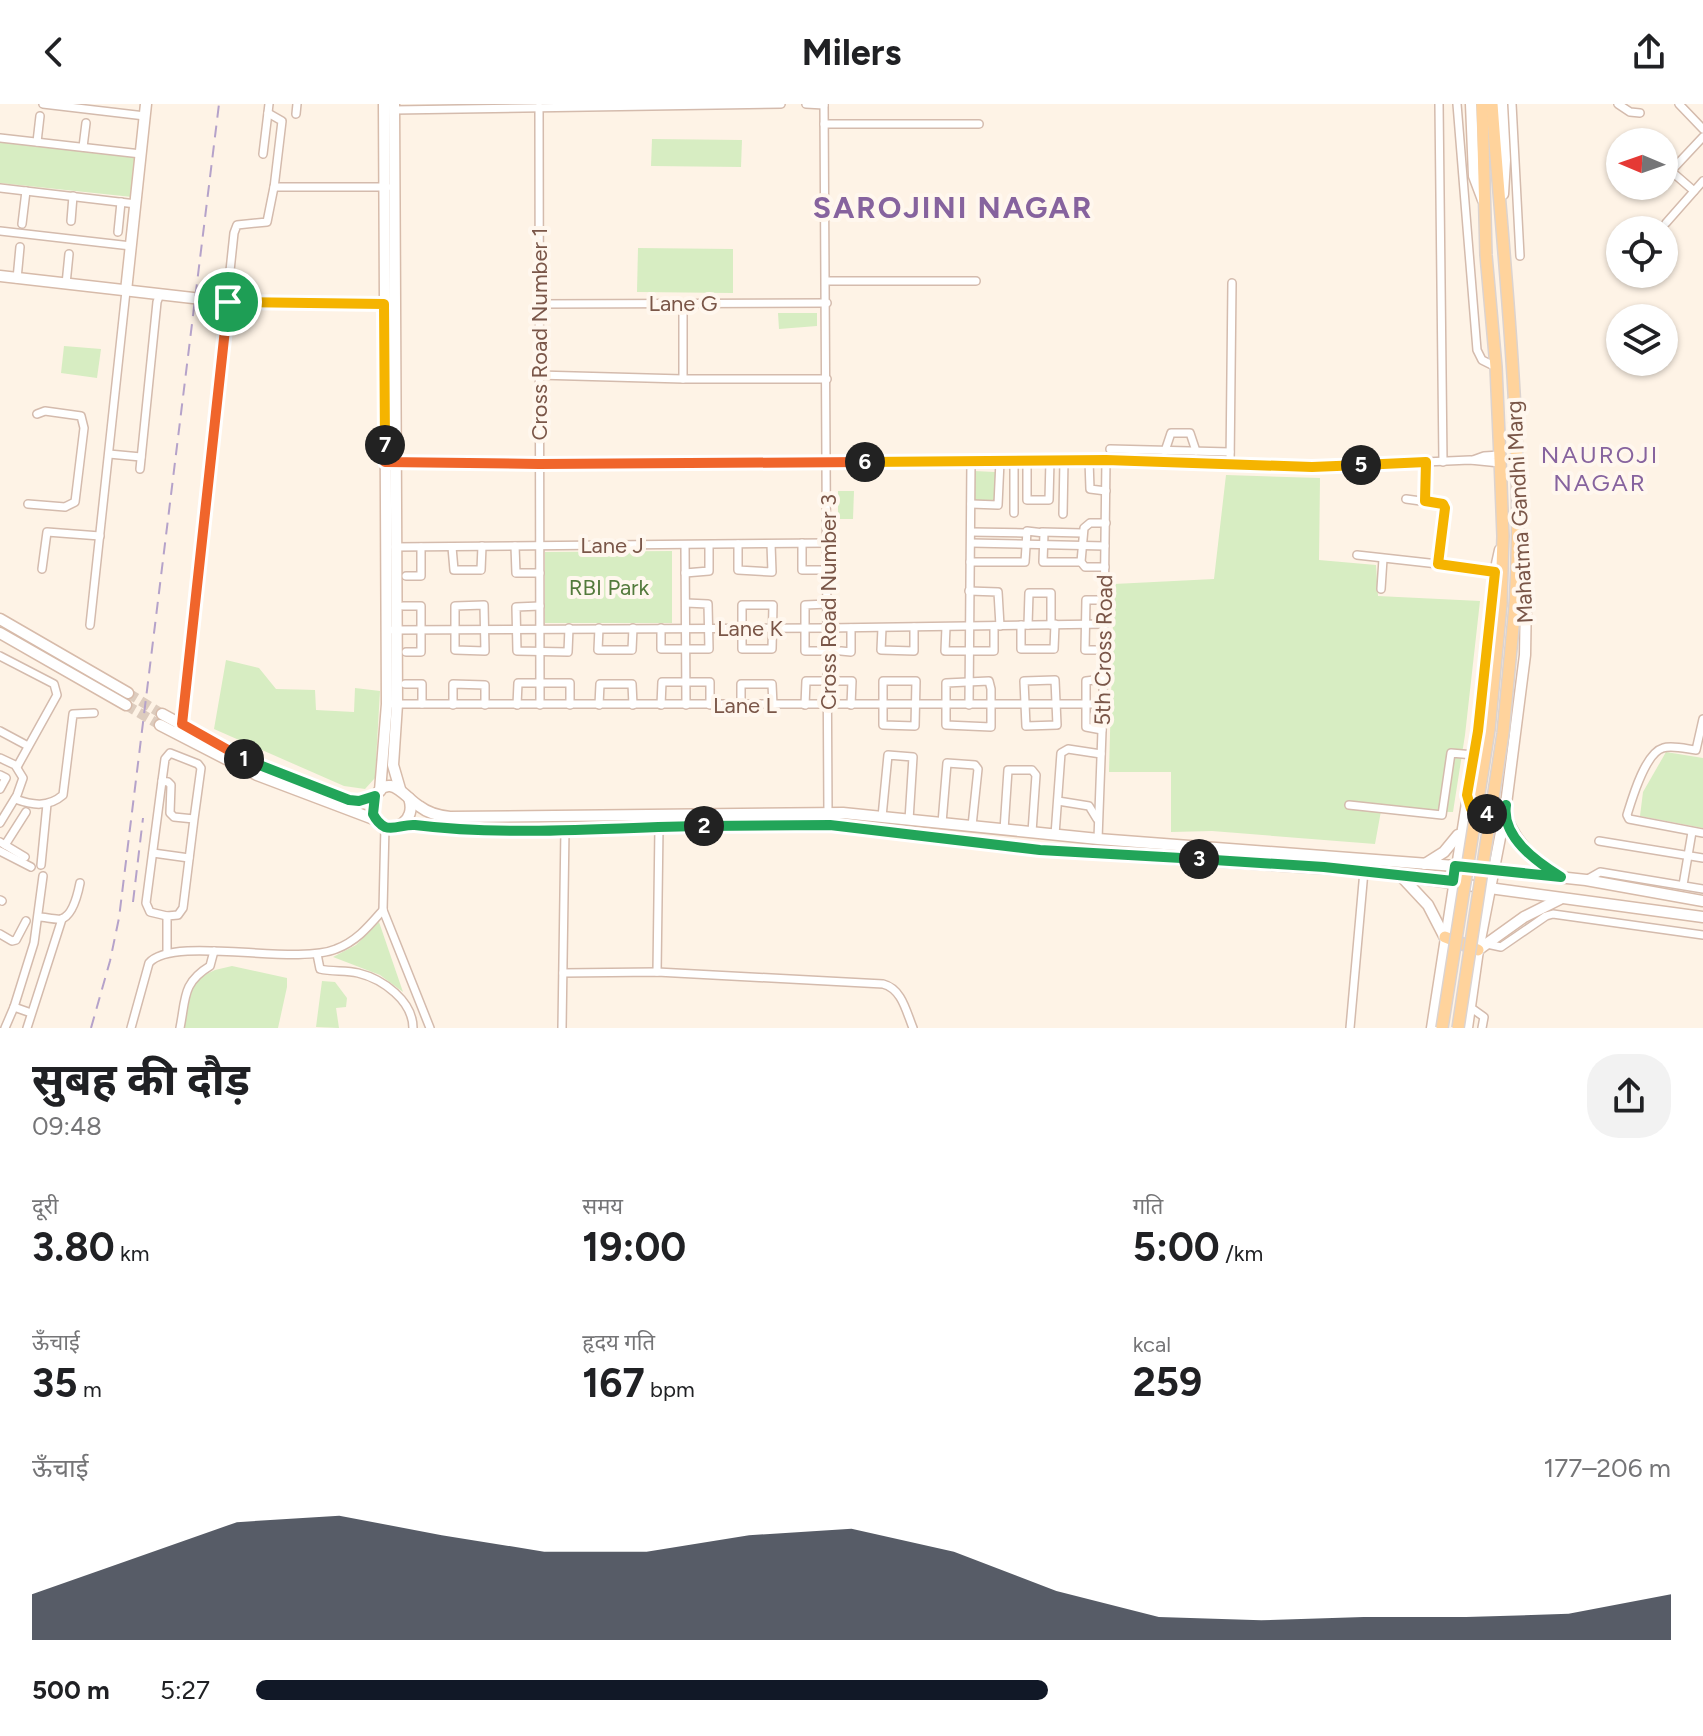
<!DOCTYPE html>
<html lang="hi">
<head>
<meta charset="utf-8">
<style>
  :root { --surface:#fff; --page:#f2f2f2; --text:#202124; --muted:#757577; --accent:#111827 }
  body { margin:0; font-family:Figtree,"Noto Sans Devanagari",sans-serif; background:var(--page); color:var(--text); height:100vh; display:flex; flex-direction:column; font-size:30px; white-space:nowrap }
  * { box-sizing:border-box; margin:0 }
  p { font-size:26px; color:var(--muted) }
  .icon { flex:none; width:44px; height:44px; fill:none; stroke:currentColor; stroke-width:2; stroke-linecap:round; stroke-linejoin:round }
  .map { position:relative; height:924px; overflow:hidden }
  .details { display:flex; flex-direction:column; background:var(--surface); flex:1 }
  .details>* { flex:none }
  .needle { width:52px; rotate:272deg }
  .fabs { position:absolute; left:1606px; top:24px; display:grid; gap:16px }
  .fabs a { display:grid; place-items:center; width:72px; height:72px; border-radius:50%; background:var(--surface); box-shadow:0 2px 6px #0004; font-size:40px }
  .pin { position:absolute; display:grid; place-items:center; width:68px; height:68px; color:#fff; margin:-34px; border:4px solid #fff; border-radius:50%; box-shadow:0 2px 8px #0007 }
  .km { position:absolute; width:40px; height:40px; margin:-20px; border-radius:50%; background:#222; color:#fff; font-size:22px; line-height:40px; text-align:center }
  .round { display:grid; place-items:center; flex:none; width:84px; height:84px; border-radius:32px; background:var(--page) }
  .overview { display:flex; align-items:center; justify-content:space-between; height:136px; padding:0 32px }
  h1 { font-size:44px; font-weight:700; line-height:60px }
  .figures { display:grid; grid-template-columns:repeat(3,1fr); gap:12px; height:136px; padding:8px 32px }
  .figures div { display:grid; align-content:center }
  .figures b { font-size:40px; font-weight:700 }
  .figures small { font-size:22px; font-weight:400 }
  .figures p { font-size:22px }
  .chart { height:224px; padding:16px 32px }
  .chart p { display:flex; justify-content:space-between }
  .chart svg { width:100%; height:144px; margin-top:8px; fill:var(--accent); opacity:.7 }
  ul { padding:0 32px; list-style:none; font-size:26px }
  li { display:grid; grid-template-columns:128px 96px 1fr; align-items:center; height:60px }
  li i { height:20px; border-radius:10px; background:var(--accent) }
  header { display:flex; justify-content:space-between; align-items:center; height:104px; padding:0 32px; background:var(--surface); font-size:36px; font-weight:700 }
  .map>svg:first-child { display:block }
  .green { fill:#d7edc2 }
  .lines { fill:none; stroke-linecap:round; stroke-linejoin:round }
  .secondary-tunnel { stroke:#ddccbe; stroke-width:10; stroke-dasharray:10 5; stroke-linecap:butt }
  .street-casing { stroke:#d4bbad; stroke-width:10 }
  .secondary-casing { stroke:#d7bbaa; stroke-width:13 }
  .primary-casing { stroke:#dcd3cf; stroke-width:14 }
  .street { stroke:#fff; stroke-width:7 }
  .secondary { stroke:#fff; stroke-width:10 }
  .primary { stroke:#ffd39c; stroke-width:11 }
  .rail { stroke:#b5a2ca; stroke-width:2; stroke-dasharray:12 8; stroke-linecap:butt }
  .primary-bridge-casing { stroke:#dcd3cf; stroke-width:14; stroke-linecap:butt }
  .primary-bridge { stroke:#ffd39c; stroke-width:11 }
  .split-1-casing { stroke:#fff; stroke-width:16 }
  .split-2-casing { stroke:#fff; stroke-width:16 }
  .split-3-casing { stroke:#fff; stroke-width:16 }
  .split-4-casing { stroke:#fff; stroke-width:16 }
  .split-5-casing { stroke:#fff; stroke-width:16 }
  .split-6-casing { stroke:#fff; stroke-width:16 }
  .split-7-casing { stroke:#fff; stroke-width:16 }
  .split-8-casing { stroke:#fff; stroke-width:16 }
  .split-1 { stroke:#f0652b; stroke-width:10 }
  .split-2 { stroke:#22a559; stroke-width:10 }
  .split-3 { stroke:#22a559; stroke-width:10 }
  .split-4 { stroke:#22a559; stroke-width:10 }
  .split-5 { stroke:#f5b400; stroke-width:10 }
  .split-6 { stroke:#f5b400; stroke-width:10 }
  .split-7 { stroke:#f0652b; stroke-width:10 }
  .split-8 { stroke:#f5b400; stroke-width:10 }
  .labels { text-anchor:middle; stroke-width:8; stroke-linejoin:round; paint-order:stroke }
  .street-label { font-size:22px; fill:#7a5648; stroke:#fff7ee }
  .park-label { font-size:22px; fill:#537a3c; stroke:#fff7ee }
  .neighbourhood-label { font-size:24px; letter-spacing:2px; fill:#86639e; stroke:#fff7ee }
  .district-label { font-size:30px; font-weight:bold; letter-spacing:2px; fill:#86639e; stroke:#fff7ee }
</style>
</head>
<body>
<header><svg class="icon" aria-label="back" viewBox="0 0 24 24"><path d="M15 5l-7 7 7 7"/></svg>Milers<svg class="icon" aria-label="share" viewBox="0 0 24 24"><path d="M12 15V3M7 8l5-5 5 5M5 13v7h14v-7"/></svg></header>
<div class="map">
<svg width="1703" height="924" viewBox="0 0 1703 924">
  <rect width="100%" height="100%" fill="#fef3e6"/>
  <g class="green">
    <polygon points="652,35 742,36 741,63 651,62"/>
    <polygon points="0,37 136,52 132,93 0,79"/>
    <polygon points="638,144 733,145 733,189 637,188"/>
    <polygon points="778,209 817,209 817,222 779,225"/>
    <polygon points="64,242 101,245 97,274 61,269"/>
    <polygon points="974,367 995,368 995,398 974,397"/>
    <polygon points="1226,371 1320,374 1319,456 1376,461 1378,492 1480,497 1465,631 1453,708 1381,707 1375,740 1212,727 1171,728 1171,668 1109,668 1114,480 1214,475"/>
    <polygon points="838,387 854,387 853,415 838,415"/>
    <polygon points="672,447 672,519 545,519 545,448"/>
    <polygon points="226,556 259,564 276,585 315,586 316,606 354,608 355,584 380,587 375,674 365,685 344,682 214,625"/>
    <polygon points="1666,648 1703,654 1703,724 1640,712 1643,688"/>
    <polygon points="379,818 403,888 380,871 333,853 356,841"/>
    <polygon points="232,862 287,874 287,883 278,924 183,924 192,877 215,866"/>
    <polygon points="322,877 335,878 347,894 346,903 336,904 339,924 316,923"/>
  </g>
  <g class="lines">
    <g class="secondary-tunnel">
      <polyline points="128,589 162,610"/>
      <polyline points="126,601 160,621"/>
    </g>
    <g class="street-casing">
      <g id="street">
        <polyline points="43,0 145,12"/>
        <polyline points="806,0 824,1"/>
        <polyline points="824,0 828,709"/>
        <polyline points="1439,0 1443,358"/>
        <polyline points="1457,0 1477,246 1482,256 1496,263"/>
        <polyline points="1512,0 1520,152"/>
        <polyline points="1618,0 1630,8 1640,9"/>
        <polyline points="1679,0 1703,25"/>
        <polyline points="539,3 540,601"/>
        <polyline points="394,6 781,0"/>
        <polyline points="268,9 282,17 274,84"/>
        <polyline points="296,10 297,0"/>
        <polyline points="824,20 979,20"/>
        <polyline points="0,34 141,50"/>
        <polyline points="37,38 40,12"/>
        <polyline points="83,43 86,19"/>
        <polyline points="263,50 269,0"/>
        <polyline points="0,84 136,100"/>
        <polyline points="1694,87 1671,67 1703,33"/>
        <polyline points="71,117 73,92"/>
        <polyline points="1666,119 1703,77"/>
        <polyline points="22,120 26,87"/>
        <polyline points="0,127 131,142"/>
        <polyline points="118,128 121,98"/>
        <polyline points="17,175 20,143"/>
        <polyline points="827,177 976,177"/>
        <polyline points="66,180 69,150"/>
        <polyline points="539,200 827,199"/>
        <polyline points="683,200 683,275 827,275"/>
        <polyline points="538,271 683,275"/>
        <polyline points="1110,345 1230,348"/>
        <polyline points="1165,347 1171,329 1190,329 1196,347"/>
        <polyline points="109,350 141,353"/>
        <polyline points="1027,356 1027,396 1049,396 1050,356"/>
        <polyline points="1089,356 1090,385 1106,387"/>
        <polyline points="1473,356 1484,352 1500,351"/>
        <polyline points="391,358 539,360 1106,356 1312,363 1470,356 1500,359"/>
        <polyline points="1230,361 1232,179"/>
        <polyline points="140,365 157,198 160,190"/>
        <polyline points="1406,395 1443,400 1445,403 1438,460 1499,468"/>
        <polyline points="1425,397 1426,358"/>
        <polyline points="28,400 65,403 75,398 84,324 81,312 45,307 37,310"/>
        <polyline points="971,400 998,401 1000,357"/>
        <polyline points="1014,409 1014,357"/>
        <polyline points="1063,410 1064,356"/>
        <polyline points="971,428 1025,429"/>
        <polyline points="1042,428 1082,429"/>
        <polyline points="802,439 802,466 828,466"/>
        <polyline points="971,439 1105,442"/>
        <polyline points="738,440 738,466 772,468 771,440"/>
        <polyline points="685,441 686,601"/>
        <polyline points="515,442 516,469 540,469"/>
        <polyline points="395,443 828,439"/>
        <polyline points="452,443 454,466 481,466 482,442"/>
        <polyline points="1357,451 1438,460"/>
        <polyline points="970,458 1025,458 1027,427 1044,429 1043,458 1081,458"/>
        <polyline points="1105,463 1085,463 1081,458 1084,424 1090,419 1106,419"/>
        <polyline points="42,465 47,428 100,432"/>
        <polyline points="685,469 709,467 709,441"/>
        <polyline points="406,472 421,472 421,443"/>
        <polyline points="1381,485 1383,455"/>
        <polyline points="969,487 998,488 1000,522"/>
        <polyline points="828,500 805,501 805,547 836,547"/>
        <polygon points="484,501 485,547 455,546 455,502"/>
        <polygon points="742,501 773,501 772,545 742,545"/>
        <polyline points="403,502 421,502 421,548 406,548"/>
        <polyline points="540,502 516,503 517,547 568,548 569,524"/>
        <polyline points="90,521 126,187"/>
        <polyline points="1021,521 1021,545 1054,545 1055,520"/>
        <polyline points="1028,521 1029,489 1051,489 1051,521"/>
        <polyline points="946,523 945,547 994,547 994,522"/>
        <polyline points="599,524 598,546 632,546 633,524"/>
        <polyline points="661,524 661,545 709,545 708,500 686,499"/>
        <polyline points="882,524 881,546 914,547 914,523"/>
        <polyline points="393,526 828,524 1105,520"/>
        <polyline points="1104,546 1085,546 1086,496 1104,496"/>
        <polyline points="841,547 851,548 851,524"/>
        <polyline points="0,552 54,580 57,591 17,663"/>
        <polygon points="1055,576 1057,621 1026,622 1024,577"/>
        <polygon points="883,577 916,577 915,622 883,621"/>
        <polygon points="989,577 991,585 991,623 946,621 946,579"/>
        <polyline points="405,580 422,580 422,600"/>
        <polyline points="393,600 1103,600"/>
        <polyline points="453,601 453,580 485,581 485,601"/>
        <polyline points="517,601 518,579 570,579 570,601"/>
        <polyline points="599,601 600,580 632,580 633,601"/>
        <polyline points="661,601 662,578 710,578 710,601"/>
        <polyline points="741,601 741,580 772,580 773,601"/>
        <polyline points="805,601 806,577 852,577 851,601"/>
        <polyline points="969,601 971,357"/>
        <path d="M1703 615 1696 646C1687 645 1672 641 1663 644 1645 649 1632 695 1627 711L1629 715 1703 729"/>
        <polyline points="182,620 234,129 237,121 267,118 274,83 387,83"/>
        <polyline points="1102,626 1086,623 1086,577 1103,575"/>
        <polyline points="0,627 28,642"/>
        <polyline points="0,654 15,661 23,674 17,691 0,719"/>
        <polyline points="0,671 6,674 0,685"/>
        <polyline points="162,677 146,799 150,808 167,812"/>
        <path d="M15 695C32 701 48 704 63 691L73 610 94 609"/>
        <polyline points="1058,697 1089,702 1097,715"/>
        <polyline points="1349,701 1442,711 1451,649 1474,651"/>
        <polyline points="882,713 888,651 913,653 909,716"/>
        <polyline points="942,719 947,659 975,661 978,665 972,722"/>
        <polyline points="385,722 383,806 430,924"/>
        <polyline points="1004,726 1008,666 1032,666 1036,671 1032,728"/>
        <polyline points="1055,731 1061,649 1068,645 1101,650"/>
        <polyline points="1098,735 1103,600 1106,356"/>
        <polyline points="1599,737 1703,754"/>
        <polyline points="0,738 25,753"/>
        <polyline points="5,741 26,708"/>
        <polyline points="0,747 31,763"/>
        <polyline points="153,749 189,754"/>
        <polyline points="41,761 47,700"/>
        <polyline points="1586,776 1600,768 1703,785"/>
        <polyline points="1683,781 1692,728"/>
        <polyline points="0,796 2,797"/>
        <path d="M39 813C45 813 55 816 61 815 73 812 78 789 80 779"/>
        <polyline points="0,830 12,837 16,836 26,817"/>
        <polyline points="1487,840 1501,843 1546,812 1553,810 1703,831"/>
        <polyline points="167,849 167,812 178,811 183,804 194,715 174,713 170,709 171,681 168,678 162,677 165,655 170,649 198,660 201,664 194,715"/>
        <path d="M317 850 320 865C332 868 346 866 358 869 383 875 413 897 413 924"/>
        <polyline points="657,868 659,723"/>
        <path d="M563 869 657 868 883 880C902 885 906 907 913 924"/>
        <polyline points="14,903 34,839 43,772"/>
        <polyline points="1470,903 1484,913 1482,924"/>
        <polyline points="5,924 14,903 31,909"/>
        <polyline points="27,924 62,815"/>
        <path d="M131 924 149 859C173 831 295 862 336 845 357 837 369 822 383 806"/>
        <path d="M180 924C186 894 182 879 210 862L214 847"/>
        <polyline points="562,924 565,725"/>
        <polyline points="1350,924 1364,767"/>
      </g>
    </g>
    <g class="secondary-casing">
      <g id="secondary">
        <polyline points="394,0 397,600 393,661 400,685"/>
        <polyline points="1471,0 1474,72 1483,96"/>
        <polyline points="1502,0 1505,56 1503,90"/>
        <polyline points="0,172 228,198 384,200"/>
        <polyline points="126,187 146,0"/>
        <polyline points="0,515 128,589"/>
        <polyline points="0,529 126,601"/>
        <polyline points="162,610 252,659 307,682 349,696 359,697 375,692"/>
        <path d="M160 621 257 671 376 716C394 732 417 717 409 694"/>
        <polyline points="380,687 387,600 384,0"/>
        <path d="M1505 710C1516 740 1534 755 1559 772"/>
        <path d="M376 716 372 698C388 664 404 693 419 702 428 709 439 712 450 713L843 709 1098 735 1455 762 1586 776 1703 797"/>
        <polyline points="404,720 439,724 519,726 830,721 1040,746 1364,767 1703,813"/>
        <polyline points="1425,760 1444,748 1458,731"/>
        <polyline points="1400,771 1428,801 1444,832"/>
        <polyline points="1478,846 1524,813 1560,795"/>
        <path d="M1432 924C1447 825 1463 727 1478 628 1487 567 1486 505 1500 446"/>
        <polyline points="1467,924 1478,846 1505,708 1525,551 1526,490 1521,447"/>
      </g>
    </g>
    <g class="primary-casing">
      <g id="primary">
        <polyline points="1482,0 1486,151 1496,263 1500,355 1503,432 1501,500"/>
        <path d="M1492 0C1504 166 1525 335 1515 502"/>
        <polyline points="1467,691 1471,705 1487,710 1498,709 1506,701"/>
        <polyline points="1445,833 1478,846"/>
      </g>
    </g>
    <use href="#street" class="street"/>
    <use href="#secondary" class="secondary"/>
    <use href="#primary" class="primary"/>
    <g class="rail">
      <polyline points="133,798 143,714"/>
      <polyline points="91,924 110,857 119,814 219,0"/>
    </g>
    <g class="primary-bridge-casing">
      <g id="primary-bridge">
        <polyline points="1442,924 1489,626 1501,500"/>
        <polyline points="1458,924 1503,629 1515,502"/>
      </g>
    </g>
    <use href="#primary-bridge" class="primary-bridge"/>
  </g>
  <g class="lines">
    <g class="split-1-casing">
      <polyline id="split-1" points="228,198 182,620 244,655"/>
    </g>
    <g class="split-2-casing">
      <path id="split-2" d="M244 655 349 696 359 697 375 692 373 710C376 716 379 720 385 723 395 726 404 720 415 721 510 733 608 723 704 722"/>
    </g>
    <g class="split-3-casing">
      <polyline id="split-3" points="704,722 830,721 1040,746 1199,755"/>
    </g>
    <g class="split-4-casing">
      <path id="split-4" d="M1199 755 1324 763 1453 777 1455 762 1561 773C1537 758 1501 733 1506 701L1498 709 1487 710"/>
    </g>
    <g class="split-5-casing">
      <polyline id="split-5" points="1361,361 1426,358 1425,397 1443,400 1445,404 1438,460 1495,468 1478,627 1467,691 1471,705 1487,710"/>
    </g>
    <g class="split-6-casing">
      <polyline id="split-6" points="865,358 1106,356 1312,363 1361,361"/>
    </g>
    <g class="split-7-casing">
      <polyline id="split-7" points="385,341 385,358 539,360 865,358"/>
    </g>
    <g class="split-8-casing">
      <polyline id="split-8" points="228,198 384,200 385,341"/>
    </g>
    <use href="#split-1" class="split-1"/>
    <use href="#split-2" class="split-2"/>
    <use href="#split-3" class="split-3"/>
    <use href="#split-4" class="split-4"/>
    <use href="#split-5" class="split-5"/>
    <use href="#split-6" class="split-6"/>
    <use href="#split-7" class="split-7"/>
    <use href="#split-8" class="split-8"/>
  </g>
  <g class="labels">
    <g class="street-label">
      <text x="683" y="207">Lane G</text>
      <text transform="translate(539 230) rotate(-90)" y="8">Cross Road Number 1</text>
      <text transform="translate(1519 408) rotate(-93)" y="8">Mahatma Gandhi Marg</text>
      <text x="612" y="449">Lane J</text>
      <text transform="translate(828 498) rotate(-90)" y="8">Cross Road Number 3</text>
      <text x="750" y="532">Lane K</text>
      <text transform="translate(1103 546) rotate(-89)" y="8">5th Cross Road</text>
      <text x="745" y="609">Lane L</text>
    </g>
    <g class="park-label">
      <text x="609" y="491">RBI Park</text>
    </g>
    <g class="neighbourhood-label">
      <text x="1600" y="359">NAUROJI<tspan x="1600" dy="28">NAGAR</tspan></text>
    </g>
    <g class="district-label">
      <text x="953" y="114">SAROJINI NAGAR</text>
    </g>
  </g>
</svg>
<div class="fabs">
<a><svg class="needle" viewBox="-14 -14 28 28"><path d="M0-13l5 13h-10z" fill="#e53935"/><path d="M0 13l5-13h-10z" fill="#757577"/></svg></a>
<a><svg class="icon" aria-label="locate" viewBox="0 0 24 24"><circle cx="12" cy="12" r="6"/><path d="M12 2v4M12 18v4M2 12h4M18 12h4"/></svg></a>
<a><svg class="icon" aria-label="layers" viewBox="0 0 24 24"><path d="M12 4l9 5-9 5-9-5zM3 14l9 5 9-5"/></svg></a>
</div>
<div class="pin" style="left:228px;top:198px;background:#1e9e55"><svg class="icon" aria-label="arrive" viewBox="0 0 24 24"><path d="M6 21V4h12l-3 4 3 4H6"/></svg></div>
<b class="km" style="left:244px;top:655px">1</b>
<b class="km" style="left:704px;top:722px">2</b>
<b class="km" style="left:1199px;top:755px">3</b>
<b class="km" style="left:1487px;top:710px">4</b>
<b class="km" style="left:1361px;top:361px">5</b>
<b class="km" style="left:865px;top:358px">6</b>
<b class="km" style="left:385px;top:341px">7</b>
</div>
<section class="details">
<div class="overview"><div><h1>सुबह की दौड़</h1><p>09:48</p></div><a class="round"><svg class="icon" aria-label="share" viewBox="0 0 24 24"><path d="M12 15V3M7 8l5-5 5 5M5 13v7h14v-7"/></svg></a></div>
<div class="figures">
<div><p>दूरी</p><b>3.80<small> km</small></b></div>
<div><p>समय</p><b>19:00</b></div>
<div><p>गति</p><b>5:00<small> /km</small></b></div>
</div>
<div class="figures">
<div><p>ऊँचाई</p><b>35<small> m</small></b></div>
<div><p>हृदय गति</p><b>167<small> bpm</small></b></div>
<div><p>kcal</p><b>259</b></div>
</div>
<div class="chart"><p><span>ऊँचाई</span>177–206 m</p>
<svg viewBox="0 0 160 44" preserveAspectRatio="none"><path d="M0 44V30L10 19L20 8L30 6L40 12L50 17L60 17L70 12L80 10L90 17L100 29L110 37L120 38L130 37L140 37L150 36L160 30V44z"/></svg>
</div>
<ul>
<li><b>500 m</b>5:27<i style="width:56%"></i></li>
</ul>
</section>
</body>
</html>
